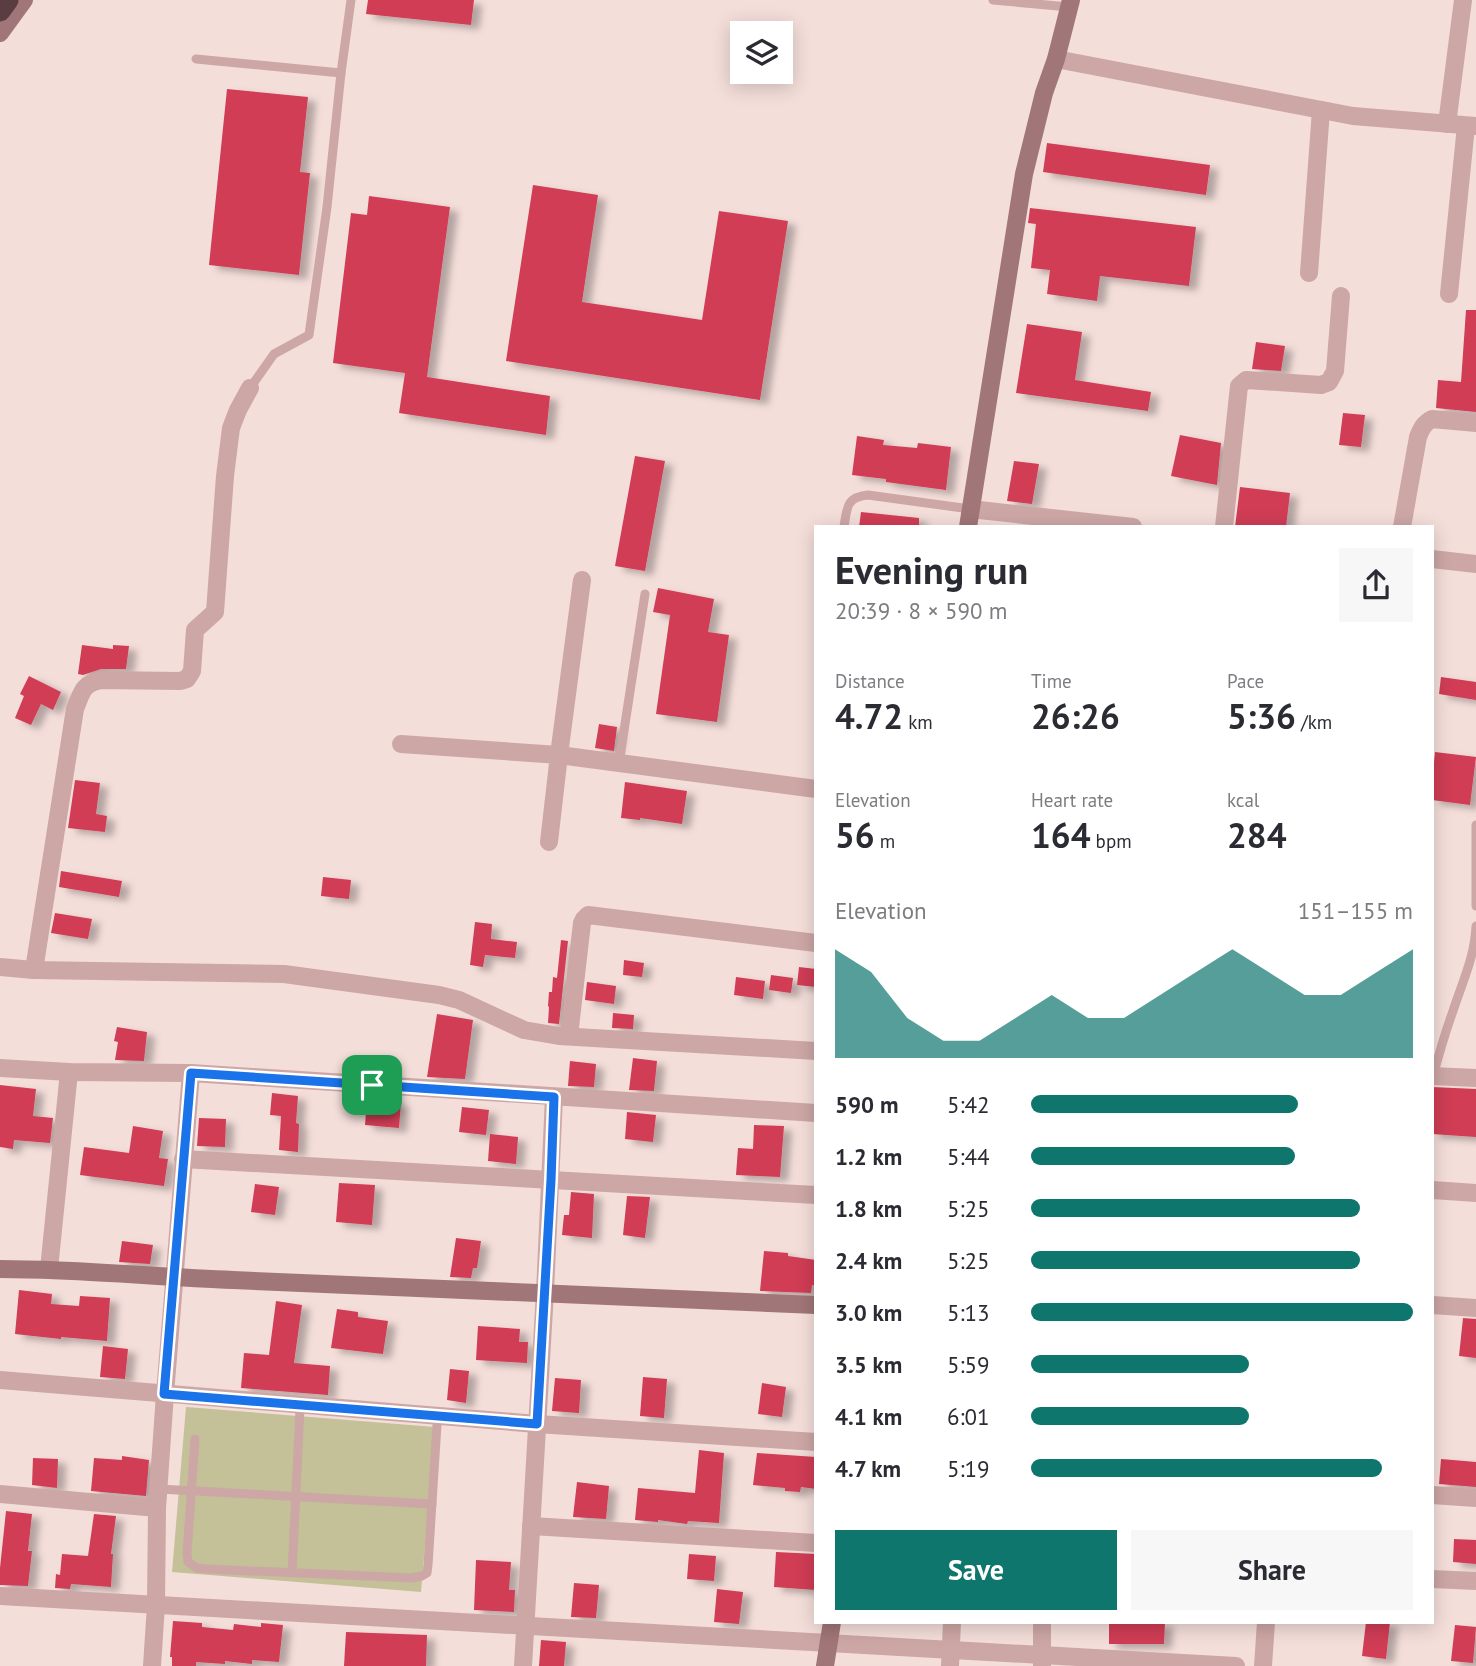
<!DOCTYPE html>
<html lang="en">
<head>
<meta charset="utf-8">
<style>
  :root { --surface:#fff; --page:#f7f7f7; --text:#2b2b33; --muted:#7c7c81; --accent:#0f766e }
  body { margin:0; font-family:"PT Sans",sans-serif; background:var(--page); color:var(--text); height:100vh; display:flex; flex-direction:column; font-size:26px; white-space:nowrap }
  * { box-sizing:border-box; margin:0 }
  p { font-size:23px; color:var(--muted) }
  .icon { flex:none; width:38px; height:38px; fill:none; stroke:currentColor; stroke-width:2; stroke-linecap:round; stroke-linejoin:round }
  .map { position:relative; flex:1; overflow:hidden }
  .sheet { position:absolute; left:814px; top:525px; width:620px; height:1099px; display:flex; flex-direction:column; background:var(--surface); border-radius:0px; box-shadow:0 4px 18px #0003 }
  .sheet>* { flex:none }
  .fabs { position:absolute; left:730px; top:21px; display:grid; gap:14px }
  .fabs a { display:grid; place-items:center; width:63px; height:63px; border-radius:0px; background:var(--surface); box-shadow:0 4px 18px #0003; font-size:35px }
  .pin { position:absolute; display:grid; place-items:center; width:60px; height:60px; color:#fff; margin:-30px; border-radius:14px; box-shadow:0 4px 10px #0006 }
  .round { display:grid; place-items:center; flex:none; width:74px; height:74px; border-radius:0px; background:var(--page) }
  .summary { display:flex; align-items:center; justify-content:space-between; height:119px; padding:0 21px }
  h1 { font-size:38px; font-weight:600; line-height:52px }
  .figures { display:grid; grid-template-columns:repeat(3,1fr); gap:10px; height:119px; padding:7px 21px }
  .figures div { display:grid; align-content:center }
  .figures b { font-size:35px; font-weight:600 }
  .figures small { font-size:19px; font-weight:400 }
  .figures p { font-size:19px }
  .chart { height:196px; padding:14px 21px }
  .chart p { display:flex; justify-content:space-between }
  .chart svg { width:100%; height:126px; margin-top:7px; fill:var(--accent); opacity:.7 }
  .button { display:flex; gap:14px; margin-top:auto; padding:14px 21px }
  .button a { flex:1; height:80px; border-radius:0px; background:var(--accent); color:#fff; font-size:28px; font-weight:600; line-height:80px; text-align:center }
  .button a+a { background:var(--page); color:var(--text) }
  ul { padding:0 21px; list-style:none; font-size:23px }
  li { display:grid; grid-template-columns:112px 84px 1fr; align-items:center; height:52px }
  li i { height:18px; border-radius:9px; background:var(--accent) }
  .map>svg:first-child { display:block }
  .green { fill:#c4c199 }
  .building { fill:#d03d54; filter:url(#shadow) }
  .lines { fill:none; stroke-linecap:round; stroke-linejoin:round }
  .lane { stroke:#cda7a5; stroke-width:9 }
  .street { stroke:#cda7a5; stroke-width:18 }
  .secondary { stroke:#a17678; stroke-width:18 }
  .highway { stroke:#5a3d40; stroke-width:21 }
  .route-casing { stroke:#fff; stroke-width:14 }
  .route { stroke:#1a73e8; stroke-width:9 }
</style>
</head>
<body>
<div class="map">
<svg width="1476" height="1666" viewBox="0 0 1476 1666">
  <defs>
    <filter id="shadow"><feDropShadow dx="8" dy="4.5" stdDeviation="3.5" flood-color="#0004"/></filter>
  </defs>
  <rect width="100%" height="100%" fill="#f4deda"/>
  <polygon class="green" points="186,1407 435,1427 421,1592 172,1572"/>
  <g class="building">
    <polygon points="368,0 474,0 471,25 366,14"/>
    <polygon points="227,89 308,97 300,172 310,173 299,275 209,265"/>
    <polygon points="1047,143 1210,165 1206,195 1043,172"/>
    <polygon points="533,185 598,195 582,302 702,320 719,211 788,221 760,400 506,361"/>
    <polygon points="369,196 450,207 427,377 550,396 546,435 399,413 405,373 333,363 351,213 367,215"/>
    <polygon points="1030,208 1196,227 1189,286 1100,276 1097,301 1047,294 1050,270 1031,268 1036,224 1028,223"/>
    <polygon points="1466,310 1476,310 1476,412 1436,408 1438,380 1461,382"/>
    <polygon points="1027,324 1082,332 1075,380 1151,392 1148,411 1016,393"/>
    <polygon points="1256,342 1285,346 1281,371 1252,369"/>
    <polygon points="1343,413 1365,415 1361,447 1339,445"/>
    <polygon points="1180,435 1221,443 1217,485 1171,476"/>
    <polygon points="857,436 884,440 883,445 917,448 918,443 951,447 946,490 886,482 886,479 852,475"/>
    <polygon points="635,456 665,461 645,571 615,566"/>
    <polygon points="1014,461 1039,464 1032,504 1007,501"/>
    <polygon points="1240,487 1290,493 1286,527 1235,527"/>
    <polygon points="861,512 919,518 919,527 859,527"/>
    <polygon points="658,588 714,599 708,632 729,635 717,722 656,714 670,615 653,612"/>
    <polygon points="82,645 113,649 113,645 129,646 126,669 101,669 83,675 78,674"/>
    <polygon points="29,676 61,692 53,710 41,704 31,725 15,718 24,696 20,694"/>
    <polygon points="1441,677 1476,682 1476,700 1439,694"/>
    <polygon points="599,724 617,727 614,751 595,748"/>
    <polygon points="1435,752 1476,757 1470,805 1432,800 1432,782"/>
    <polygon points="75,780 100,783 96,814 107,816 105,832 68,828"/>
    <polygon points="625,782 687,791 682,824 640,818 640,820 621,818"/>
    <polygon points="61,871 122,881 119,897 59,887"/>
    <polygon points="323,877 351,880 349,899 321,896"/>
    <polygon points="55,913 92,919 88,939 51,933"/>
    <polygon points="475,922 492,924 491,939 517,942 515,958 485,955 483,967 470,965"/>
    <polygon points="561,940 568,941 559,1024 548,1023 549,1007 548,1006 549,992 552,992 553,977 557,978"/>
    <polygon points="624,960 644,963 642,977 623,975"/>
    <polygon points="799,967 816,969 816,987 797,985"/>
    <polygon points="771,975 793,978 791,993 769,990"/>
    <polygon points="736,977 765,981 763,999 734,995"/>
    <polygon points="587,982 616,986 614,1004 585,1000"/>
    <polygon points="613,1013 634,1015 633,1029 612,1028"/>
    <polygon points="437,1014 473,1020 465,1079 427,1077"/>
    <polygon points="117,1027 147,1032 144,1061 115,1060 118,1042 114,1041"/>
    <polygon points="633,1058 657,1061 654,1091 629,1090"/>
    <polygon points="570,1061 596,1064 594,1087 568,1086"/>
    <polygon points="0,1085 36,1089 33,1116 53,1118 50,1143 14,1140 13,1149 0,1147"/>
    <polygon points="1432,1087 1476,1089 1476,1137 1432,1134"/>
    <polygon points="272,1093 298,1096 296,1123 299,1124 298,1152 279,1150 281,1116 270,1115"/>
    <polygon points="367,1099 401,1102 399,1128 365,1125"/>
    <polygon points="462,1107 489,1110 486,1135 459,1132"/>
    <polygon points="627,1112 656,1115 653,1142 625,1139"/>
    <polygon points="199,1118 226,1119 225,1147 197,1146"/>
    <polygon points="754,1125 784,1126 780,1177 736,1175 738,1148 753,1149"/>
    <polygon points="133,1126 163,1131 159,1158 168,1159 164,1186 80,1175 84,1147 129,1153"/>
    <polygon points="490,1134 518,1137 516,1164 488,1161"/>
    <polygon points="339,1183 375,1185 372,1225 336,1222"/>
    <polygon points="255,1184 279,1187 275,1215 251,1212"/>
    <polygon points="571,1192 594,1194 592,1238 562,1235 564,1215 569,1215"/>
    <polygon points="627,1196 650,1197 645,1238 623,1235"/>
    <polygon points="456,1238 481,1241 477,1268 473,1268 471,1278 450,1277"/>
    <polygon points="122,1241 153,1245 150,1264 119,1262"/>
    <polygon points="764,1251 788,1253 788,1256 816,1260 816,1286 812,1285 811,1293 760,1291"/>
    <polygon points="19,1290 52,1294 51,1304 79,1306 80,1296 110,1298 107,1341 61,1337 61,1339 15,1334"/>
    <polygon points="276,1301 302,1305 294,1363 330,1366 328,1395 241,1388 244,1353 269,1355"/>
    <polygon points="337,1309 358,1312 358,1317 388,1321 383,1354 331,1348"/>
    <polygon points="1463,1318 1476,1319 1476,1358 1459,1356"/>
    <polygon points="478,1326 520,1329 519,1342 528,1342 527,1363 476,1360"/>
    <polygon points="103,1346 128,1349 125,1379 100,1377"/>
    <polygon points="450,1369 469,1371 466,1403 447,1400"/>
    <polygon points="643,1377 667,1379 664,1418 640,1416"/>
    <polygon points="555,1378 581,1380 579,1413 552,1411"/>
    <polygon points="762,1383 786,1387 782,1417 758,1414"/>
    <polygon points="699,1450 724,1453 719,1523 688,1521 687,1524 658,1520 658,1522 635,1520 638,1488 695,1493"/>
    <polygon points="757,1453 816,1457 816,1489 801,1487 800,1492 785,1491 785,1488 753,1485"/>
    <polygon points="122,1456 149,1460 146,1496 91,1491 94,1458 122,1460"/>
    <polygon points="33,1458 58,1459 57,1488 32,1485"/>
    <polygon points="1441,1459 1476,1462 1476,1487 1439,1484"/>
    <polygon points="577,1482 609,1486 606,1519 573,1517"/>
    <polygon points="6,1511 32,1514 28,1551 32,1551 28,1586 0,1585 0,1568"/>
    <polygon points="94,1514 116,1516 111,1554 113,1554 111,1587 71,1584 70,1589 55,1588 56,1574 60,1575 62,1554 88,1556"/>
    <polygon points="1454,1539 1476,1540 1476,1564 1453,1562"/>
    <polygon points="776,1552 816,1554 816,1590 774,1587"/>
    <polygon points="689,1554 716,1556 714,1581 687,1579"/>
    <polygon points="476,1560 511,1562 509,1590 515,1590 514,1612 474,1610"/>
    <polygon points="574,1583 599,1585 596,1618 571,1617"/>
    <polygon points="717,1589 743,1592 739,1624 714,1622"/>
    <polygon points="173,1621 202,1623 202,1627 233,1630 234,1624 261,1627 261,1623 283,1625 279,1662 252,1660 252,1664 225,1661 225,1664 196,1662 196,1666 172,1666 172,1657 170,1657"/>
    <polygon points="1109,1622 1165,1622 1164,1644 1109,1644"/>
    <polygon points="1366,1622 1390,1622 1386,1659 1362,1656"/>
    <polygon points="1455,1625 1476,1627 1473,1663 1451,1661"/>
    <polygon points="346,1632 427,1635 426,1666 344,1666"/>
    <polygon points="541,1640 566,1642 564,1666 539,1666"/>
  </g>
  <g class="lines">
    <g class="lane">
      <polyline points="993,0 1069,7"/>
      <polyline points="196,59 341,73 327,207 309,335 274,354 250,388"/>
      <polyline points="341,73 351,0"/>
      <path d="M844 527C847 508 846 497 868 495L970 509"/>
      <polyline points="619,763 645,594"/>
      <polyline points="1476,825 1476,906"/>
      <path d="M1433 1076C1439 1054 1445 1033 1453 1011 1462 983 1475 956 1476 926"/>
      <polyline points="195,1439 187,1553 188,1562 197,1568 206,1569 412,1578 422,1576 427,1573 428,1565 437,1425 437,1420 430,1417"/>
      <polyline points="159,1489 432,1504"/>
      <polyline points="292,1573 300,1409"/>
    </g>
    <g class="street">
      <polyline points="1056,59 1353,116 1476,126"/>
      <polyline points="1447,124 1463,0"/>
      <polyline points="1309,273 1321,110"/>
      <polyline points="1449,294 1466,126"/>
      <polyline points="970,509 1133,527"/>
      <polyline points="1224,527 1239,386 1246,380 1321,385 1329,382 1335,371 1341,296"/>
      <path d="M1402 527 1418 437C1421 429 1424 423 1432 419L1476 423"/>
      <polyline points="1432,559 1476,564"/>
      <polyline points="582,580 559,755 816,789"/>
      <polyline points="401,744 559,755 549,842"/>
      <polyline points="0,967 34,970 284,974 439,995 459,1000 524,1030 559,1036 816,1051"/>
      <path d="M34 970 75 709C82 692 82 684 101 680L180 681 187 679 192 671 195 630 215 612 225 476 231 428 238 410 250 388"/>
      <polyline points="569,1036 582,923 584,919 588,915 816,943"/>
      <polyline points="0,1068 69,1072 191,1073 816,1113"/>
      <polyline points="1432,1076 1476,1078"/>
      <polyline points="183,1159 816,1195"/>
      <polyline points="1432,1190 1476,1193"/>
      <polyline points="49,1269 69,1072"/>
      <polyline points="1432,1305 1476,1308"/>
      <polyline points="0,1380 537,1424 816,1442"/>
      <polyline points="0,1494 157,1508"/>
      <polyline points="1432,1495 1476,1498"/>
      <polyline points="531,1526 816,1543"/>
      <polyline points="1432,1579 1476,1581"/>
      <polyline points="0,1596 1236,1666"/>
      <polyline points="152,1666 156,1605 157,1508 165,1394 191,1073"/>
      <polyline points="523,1666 545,1292 554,1097"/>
      <polyline points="950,1666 952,1622"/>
      <polyline points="1042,1666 1042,1622"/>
      <polyline points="1263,1666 1266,1622"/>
    </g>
    <g class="secondary">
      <polyline points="0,33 24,0"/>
      <polyline points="968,527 1024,174 1044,93 1056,59 1071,0"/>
      <path d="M0 1269C78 1269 155 1277 233 1280 427 1287 621 1296 816 1305"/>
      <polyline points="825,1666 832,1622"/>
    </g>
    <polyline class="highway" points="0,11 8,0"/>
  </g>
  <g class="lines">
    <g class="route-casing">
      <polygon id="route" points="191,1073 554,1097 551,1180 537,1424 164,1394"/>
    </g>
    <use href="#route" class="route"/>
  </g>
</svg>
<div class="fabs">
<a><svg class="icon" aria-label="layers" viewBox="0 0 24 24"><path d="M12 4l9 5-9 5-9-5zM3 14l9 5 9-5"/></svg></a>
</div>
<div class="pin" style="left:372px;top:1085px;background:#1e9e55"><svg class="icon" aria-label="arrive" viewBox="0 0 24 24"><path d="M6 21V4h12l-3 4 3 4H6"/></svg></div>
<section class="sheet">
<div class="summary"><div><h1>Evening run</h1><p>20:39 · 8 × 590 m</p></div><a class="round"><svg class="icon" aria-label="share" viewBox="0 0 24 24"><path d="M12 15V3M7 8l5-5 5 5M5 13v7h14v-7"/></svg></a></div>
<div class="figures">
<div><p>Distance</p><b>4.72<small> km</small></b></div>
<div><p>Time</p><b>26:26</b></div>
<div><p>Pace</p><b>5:36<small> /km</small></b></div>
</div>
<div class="figures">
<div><p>Elevation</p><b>56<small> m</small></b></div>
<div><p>Heart rate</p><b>164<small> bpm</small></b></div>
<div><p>kcal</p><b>284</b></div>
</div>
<div class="chart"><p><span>Elevation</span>151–155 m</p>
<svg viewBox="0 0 160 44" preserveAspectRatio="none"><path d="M0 44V6L10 14L20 30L30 38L40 38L50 30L60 22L70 30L80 30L90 22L100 14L110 6L120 14L130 22L140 22L150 14L160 6V44z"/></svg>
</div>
<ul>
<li><b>590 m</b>5:42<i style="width:70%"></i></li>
<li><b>1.2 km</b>5:44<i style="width:69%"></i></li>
<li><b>1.8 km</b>5:25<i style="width:86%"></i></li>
<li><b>2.4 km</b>5:25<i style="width:86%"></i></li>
<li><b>3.0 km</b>5:13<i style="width:100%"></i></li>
<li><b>3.5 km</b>5:59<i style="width:57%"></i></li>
<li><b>4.1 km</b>6:01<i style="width:57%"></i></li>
<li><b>4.7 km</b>5:19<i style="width:92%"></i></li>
</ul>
<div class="button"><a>Save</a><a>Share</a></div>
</section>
</div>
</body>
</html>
